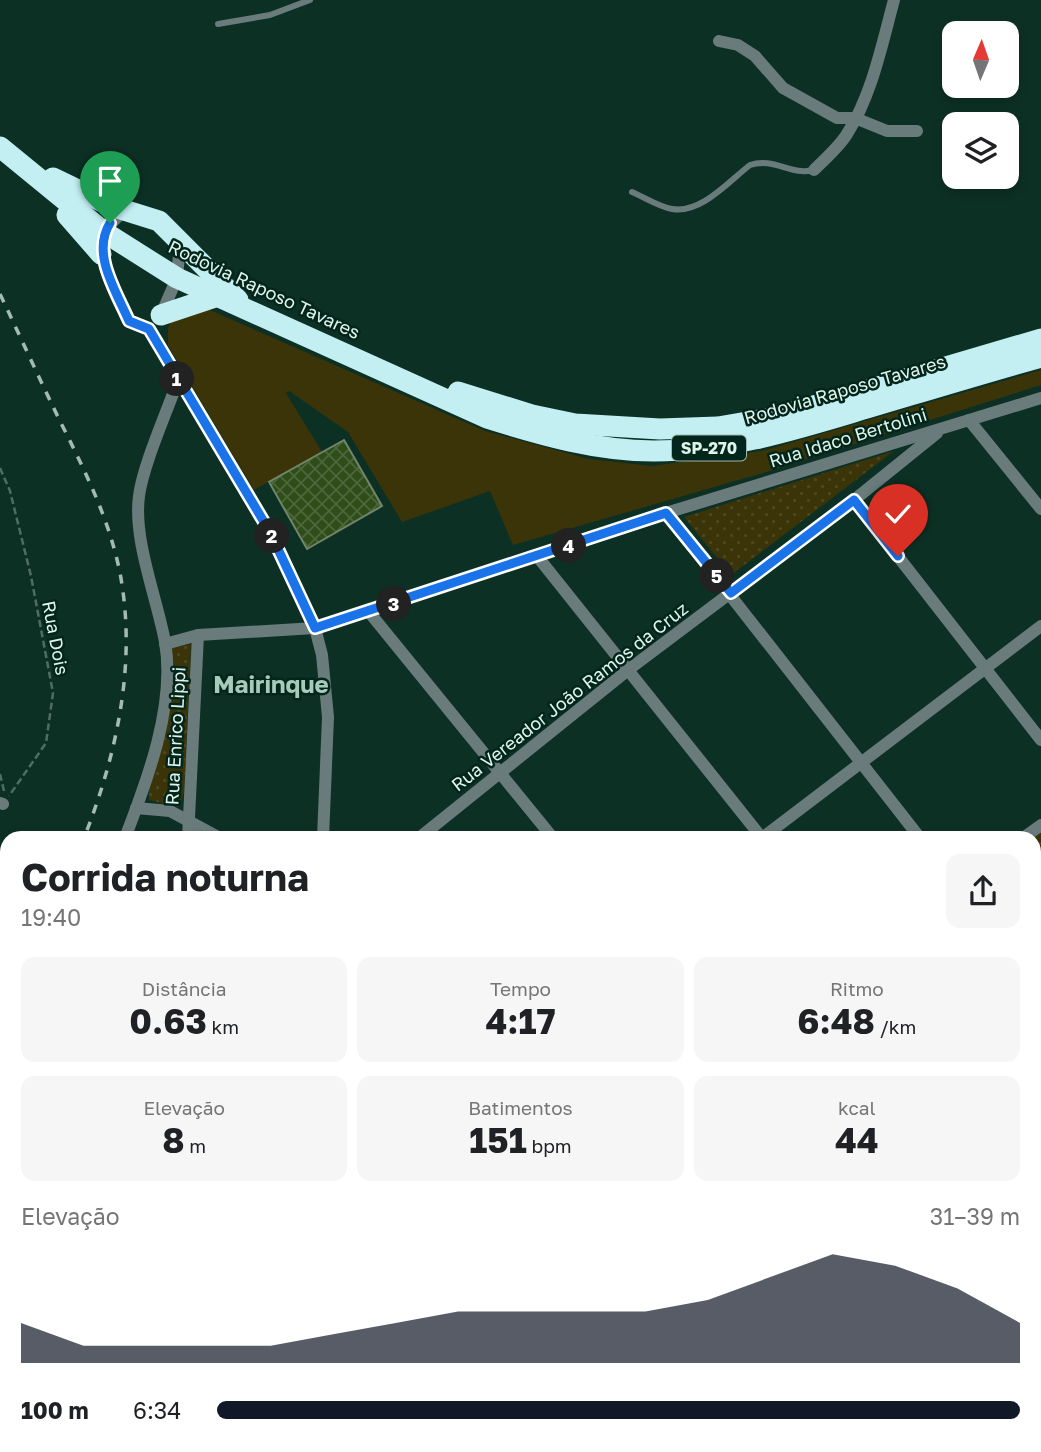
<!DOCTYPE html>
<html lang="pt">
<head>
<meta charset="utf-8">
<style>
  :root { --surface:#fff; --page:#f6f6f6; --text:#202124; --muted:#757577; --accent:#111827 }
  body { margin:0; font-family:"Golos Text",sans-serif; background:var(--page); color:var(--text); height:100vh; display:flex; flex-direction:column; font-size:26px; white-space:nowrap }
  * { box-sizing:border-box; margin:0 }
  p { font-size:23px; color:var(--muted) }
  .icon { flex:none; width:38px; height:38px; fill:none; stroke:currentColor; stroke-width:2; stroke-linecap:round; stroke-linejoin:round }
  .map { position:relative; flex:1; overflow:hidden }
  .side { position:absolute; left:0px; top:831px; width:1041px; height:621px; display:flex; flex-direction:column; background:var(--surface); border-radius:21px 21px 0 0; box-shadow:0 4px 10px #0003 }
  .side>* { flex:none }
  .needle { width:46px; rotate:2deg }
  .controls { position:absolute; left:942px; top:21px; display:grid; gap:14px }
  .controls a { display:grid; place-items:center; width:77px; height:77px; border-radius:14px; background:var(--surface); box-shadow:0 4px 10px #0003; font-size:35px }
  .pin { position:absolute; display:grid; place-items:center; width:60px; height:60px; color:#fff; margin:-72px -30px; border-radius:50% 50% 50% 0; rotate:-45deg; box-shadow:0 0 7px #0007 }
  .pin .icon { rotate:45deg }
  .km { position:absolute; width:35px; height:35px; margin:-18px; border-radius:50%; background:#222; color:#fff; font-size:19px; line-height:35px; text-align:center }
  .round { display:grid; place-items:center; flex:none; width:74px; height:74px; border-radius:14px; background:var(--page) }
  .summary { display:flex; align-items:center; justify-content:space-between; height:119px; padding:0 21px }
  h1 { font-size:38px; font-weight:700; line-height:52px }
  .stats { display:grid; grid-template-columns:repeat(3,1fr); gap:10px; height:119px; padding:7px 21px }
  .stats div { display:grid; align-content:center; border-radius:14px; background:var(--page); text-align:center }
  .stats b { font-size:35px; font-weight:700 }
  .stats small { font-size:19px; font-weight:400 }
  .stats p { font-size:19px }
  .chart { height:196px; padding:14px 21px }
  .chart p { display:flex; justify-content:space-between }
  .chart svg { width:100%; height:126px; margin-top:7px; fill:var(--accent); opacity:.7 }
  ul { padding:0 21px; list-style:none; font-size:23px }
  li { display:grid; grid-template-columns:112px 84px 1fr; align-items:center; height:52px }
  li i { height:18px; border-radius:9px; background:var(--accent) }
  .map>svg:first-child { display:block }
  .grass { fill:#3a3408 }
  .park { fill:url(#park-dots) }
  .building { fill:url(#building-cross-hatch); stroke:#728469; stroke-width:2 }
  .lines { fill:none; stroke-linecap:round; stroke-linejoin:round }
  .path { stroke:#4f6d63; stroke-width:2.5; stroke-dasharray:7 3.5; stroke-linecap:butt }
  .lane { stroke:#6a7b7c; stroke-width:6 }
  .street { stroke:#6a7b7c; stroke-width:12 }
  .highway { stroke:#c3eff3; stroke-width:21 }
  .rail { stroke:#a4bbb3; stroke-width:3.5; stroke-dasharray:9 9; stroke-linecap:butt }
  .route-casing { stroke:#fff; stroke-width:14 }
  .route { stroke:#1a73e8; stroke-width:9 }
  .labels { text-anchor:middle; stroke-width:5; stroke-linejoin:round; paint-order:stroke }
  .shield { fill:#02261b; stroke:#9eb6ad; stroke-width:2 }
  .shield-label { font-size:16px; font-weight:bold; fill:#e1f4ec }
  .street-label { font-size:18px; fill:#e1f4ec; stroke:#02261b }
  .district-label { font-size:24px; font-weight:bold; fill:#a5cbbb; stroke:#02261b }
</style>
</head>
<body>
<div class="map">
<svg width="1041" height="1452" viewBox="0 0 1041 1452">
  <defs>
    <pattern id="park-dots" width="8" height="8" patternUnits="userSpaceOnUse" patternTransform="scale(1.75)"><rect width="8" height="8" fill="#3a3408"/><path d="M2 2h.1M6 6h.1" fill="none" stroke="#4d4820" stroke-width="1.8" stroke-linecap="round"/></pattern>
    <pattern id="building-cross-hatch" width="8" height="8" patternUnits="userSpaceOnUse" patternTransform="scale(1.75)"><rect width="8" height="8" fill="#2e4d19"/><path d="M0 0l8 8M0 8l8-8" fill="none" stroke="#4c673b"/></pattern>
  </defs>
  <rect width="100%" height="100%" fill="#0d3025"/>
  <polygon class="grass" points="203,307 485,431 589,459 652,466 762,451 1041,370 1041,385 763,473 513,545 490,491 402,522 348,432 289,391 286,393 322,452 254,490 168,346 168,328 171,320"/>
  <g class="park">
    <polygon points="894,451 731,575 684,517"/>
    <polygon points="191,644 184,792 179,807 149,800 149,786 171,647"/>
    <polygon points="1041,831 1041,904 1034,922 1034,838 1030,838"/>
  </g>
  <polygon class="building" points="344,440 382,506 307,549 269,482"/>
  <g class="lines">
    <g class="path">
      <polyline points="0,468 10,491 31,576 53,693 46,743 9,796"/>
      <polyline points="0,774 4,791"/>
      <polyline points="1034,933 1041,917"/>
    </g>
    <g class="lane">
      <polyline points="218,24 270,15 310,0"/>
      <path d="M632 192C644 197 659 207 672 209 701 214 728 182 750 165 774 157 791 176 814 170"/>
    </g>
    <g class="street">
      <polyline points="719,41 738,45 755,56 783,88 837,118 855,118 887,131 917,131"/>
      <path d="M814 170C825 159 839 147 847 134 872 95 882 44 894 0"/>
      <path d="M127 210C80 239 113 282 129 321L149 329 270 532 315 628 322 655 328 717 323 838"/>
      <polyline points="161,315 177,278 180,243"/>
      <polyline points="969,420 1041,509"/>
      <polyline points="854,500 1041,740"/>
      <polyline points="666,513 920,838"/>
      <polyline points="537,556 762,838"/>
      <polyline points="369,612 553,838"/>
      <polyline points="165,644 198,635 315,628 666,513 1041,398"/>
      <polyline points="0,803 3,804"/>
      <polyline points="136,808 170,811 220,838"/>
      <path d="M125 838C147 781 176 705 165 642 157 598 133 540 139 496 143 465 167 412 178 380"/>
      <polyline points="188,838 198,635"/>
      <polyline points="419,838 628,670 854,500 937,433"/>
      <polyline points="762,838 1041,626"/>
      <polyline points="1023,838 1041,825"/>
      <polyline points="1034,1179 1041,1187"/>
      <polyline points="1034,1313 1041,1311"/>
      <polyline points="250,1446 256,1450 341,1452"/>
      <polyline points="416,1446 417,1452"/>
      <polyline points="398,1452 399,1446"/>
      <polyline points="437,1452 461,1446"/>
    </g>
    <g class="highway">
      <path d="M0 147 104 232 177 278 487 418C541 435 597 451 654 451 725 451 790 431 857 411 918 393 980 374 1041 357"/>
      <polyline points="53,178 111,206 159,221 238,300"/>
      <polyline points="67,215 101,254"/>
      <polyline points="161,315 218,296"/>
      <polyline points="458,392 532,415 575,424 660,429 718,427 776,417 1041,339"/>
    </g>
    <g class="rail">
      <path d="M0 294C20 336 39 378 59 419 84 469 109 518 120 573 137 663 117 754 84 838"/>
      <polyline points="0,979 7,965"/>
      <polyline points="0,1013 7,994"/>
      <polyline points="0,1303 7,1322"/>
      <polyline points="92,1446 100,1452"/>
    </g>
  </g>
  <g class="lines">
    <g class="route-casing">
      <path id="route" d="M110 223C91 254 116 291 129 321L149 329 270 532 315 628 666 513 731 593 854 500 898 556"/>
    </g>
    <use href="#route" class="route"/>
  </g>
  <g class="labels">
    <rect class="shield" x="672" y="435.5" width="74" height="25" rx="5"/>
    <g class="shield-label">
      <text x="709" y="454">SP-270</text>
    </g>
    <g class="street-label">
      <text transform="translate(264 290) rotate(25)" y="6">Rodovia Raposo Tavares</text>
      <text transform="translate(845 390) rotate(-16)" y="6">Rodovia Raposo Tavares</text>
      <text transform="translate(848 438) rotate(-17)" y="6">Rua Idaco Bertolini</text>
      <text transform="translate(55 638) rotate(79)" y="6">Rua Dois</text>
      <text transform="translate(570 697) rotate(-38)" y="6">Rua Vereador João Ramos da Cruz</text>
      <text transform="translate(176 736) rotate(-87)" y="6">Rua Enrico Lippi</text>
    </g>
    <g class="district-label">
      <text x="271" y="693">Mairinque</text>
    </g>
  </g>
</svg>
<div class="controls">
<a><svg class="needle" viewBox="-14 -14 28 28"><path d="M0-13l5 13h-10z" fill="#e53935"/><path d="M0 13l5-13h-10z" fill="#757577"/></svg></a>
<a><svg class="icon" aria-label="layers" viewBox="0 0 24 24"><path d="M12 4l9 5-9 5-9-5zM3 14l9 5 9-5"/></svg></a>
</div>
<div class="pin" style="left:110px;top:223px;background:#1e9e55"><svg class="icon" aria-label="arrive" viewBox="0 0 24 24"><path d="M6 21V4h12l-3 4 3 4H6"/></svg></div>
<div class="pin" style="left:898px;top:556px;background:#d93025"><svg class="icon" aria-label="check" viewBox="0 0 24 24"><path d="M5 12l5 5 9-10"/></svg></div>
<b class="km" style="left:177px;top:379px">1</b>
<b class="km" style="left:272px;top:536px">2</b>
<b class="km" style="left:394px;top:604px">3</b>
<b class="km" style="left:569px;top:546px">4</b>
<b class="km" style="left:717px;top:576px">5</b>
<section class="side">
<div class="summary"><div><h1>Corrida noturna</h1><p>19:40</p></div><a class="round"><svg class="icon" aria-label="share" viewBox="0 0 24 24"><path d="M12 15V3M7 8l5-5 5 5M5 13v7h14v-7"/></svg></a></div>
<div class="stats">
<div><p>Distância</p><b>0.63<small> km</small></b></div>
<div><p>Tempo</p><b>4:17</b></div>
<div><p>Ritmo</p><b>6:48<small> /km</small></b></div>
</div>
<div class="stats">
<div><p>Elevação</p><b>8<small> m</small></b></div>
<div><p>Batimentos</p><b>151<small> bpm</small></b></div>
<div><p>kcal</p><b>44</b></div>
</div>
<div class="chart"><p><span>Elevação</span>31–39 m</p>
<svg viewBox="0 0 160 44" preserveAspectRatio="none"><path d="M0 44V30L10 38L20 38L30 38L40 38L50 34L60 30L70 26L80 26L90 26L100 26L110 22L120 14L130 6L140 10L150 18L160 30V44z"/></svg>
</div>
<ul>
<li><b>100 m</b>6:34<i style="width:100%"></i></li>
</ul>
</section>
</div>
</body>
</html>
